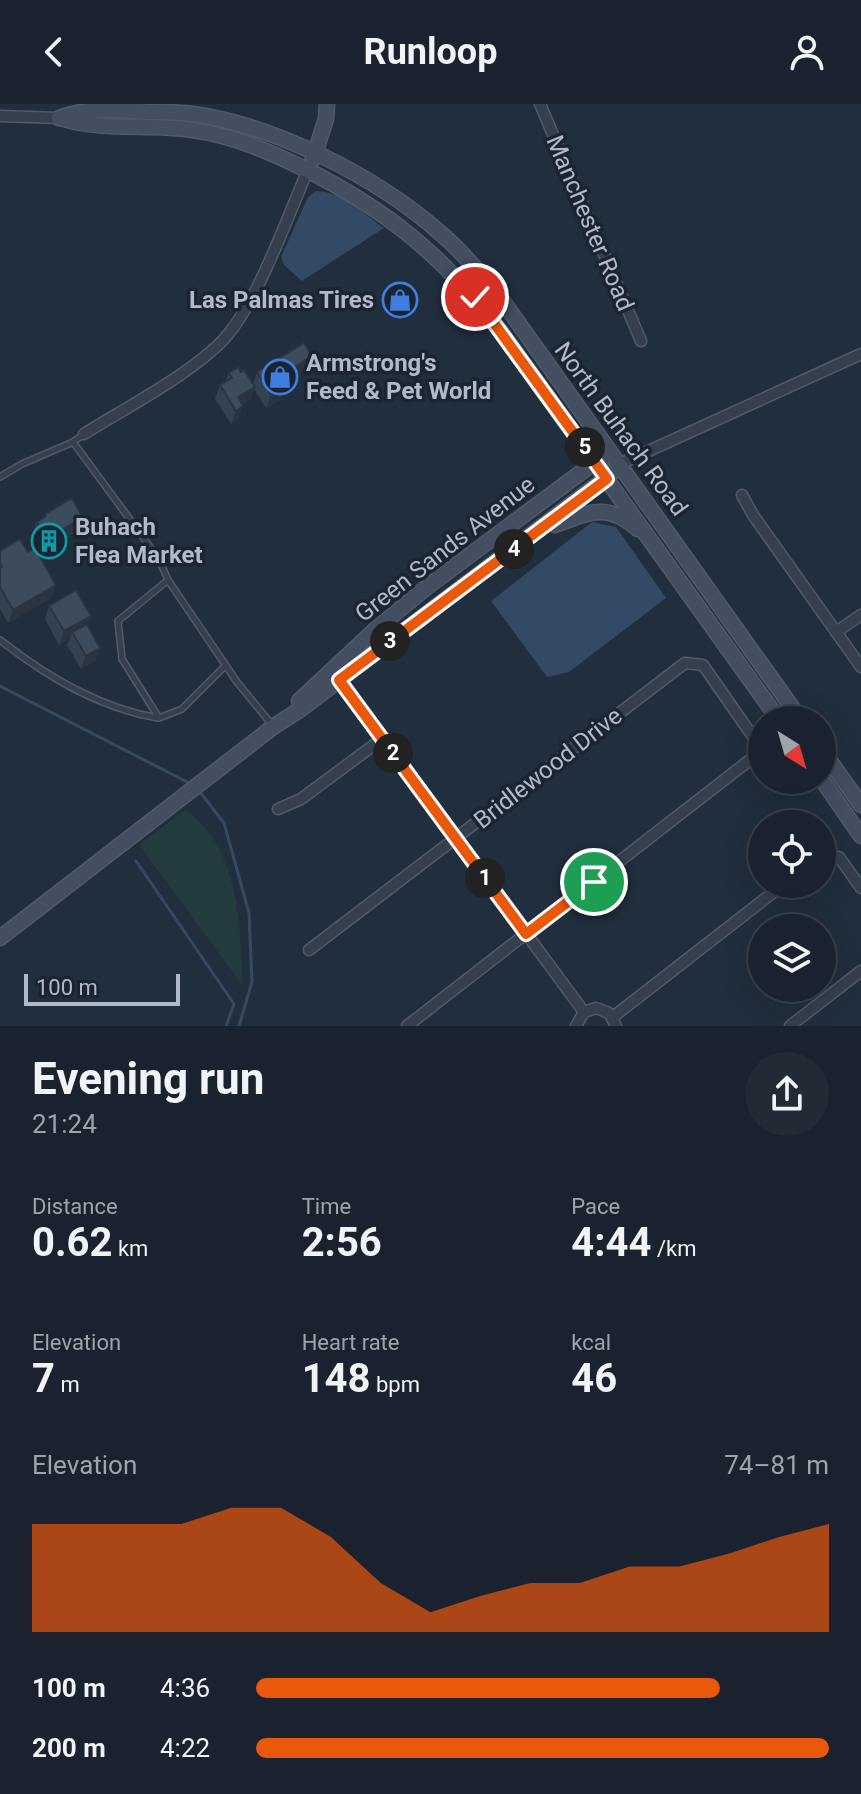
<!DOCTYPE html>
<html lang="en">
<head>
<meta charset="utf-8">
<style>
  :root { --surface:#19222e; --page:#222a36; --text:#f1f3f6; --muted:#9fa4aa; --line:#373f4a; --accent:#ea580c }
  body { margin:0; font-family:Roboto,sans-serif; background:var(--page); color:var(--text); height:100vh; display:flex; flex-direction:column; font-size:30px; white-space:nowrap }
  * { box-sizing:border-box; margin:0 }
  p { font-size:26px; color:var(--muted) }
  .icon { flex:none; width:44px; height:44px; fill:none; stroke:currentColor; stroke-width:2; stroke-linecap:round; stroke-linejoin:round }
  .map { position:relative; height:922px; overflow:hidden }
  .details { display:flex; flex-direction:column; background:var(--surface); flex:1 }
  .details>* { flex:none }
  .needle { width:52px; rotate:143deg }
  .fabs { position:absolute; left:748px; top:602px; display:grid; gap:16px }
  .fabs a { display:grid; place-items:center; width:88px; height:88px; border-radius:50%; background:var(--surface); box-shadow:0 8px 32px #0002,0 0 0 2px var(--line); font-size:40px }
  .scale { position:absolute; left:24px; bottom:20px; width:156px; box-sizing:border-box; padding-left:8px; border:4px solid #b1bac9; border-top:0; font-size:22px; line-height:28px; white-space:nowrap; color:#b1bac9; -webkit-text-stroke:6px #1b2532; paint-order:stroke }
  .pin { position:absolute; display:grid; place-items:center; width:68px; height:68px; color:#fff; margin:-34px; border:4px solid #fff; border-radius:50%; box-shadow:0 2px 8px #0007 }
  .km { position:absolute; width:40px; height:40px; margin:-20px; border-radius:50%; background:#222; color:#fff; font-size:22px; line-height:40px; text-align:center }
  .round { display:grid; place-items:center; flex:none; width:84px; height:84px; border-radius:42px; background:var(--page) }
  .head { display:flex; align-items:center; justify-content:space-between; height:136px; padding:0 32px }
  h1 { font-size:44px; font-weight:700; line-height:60px }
  .metrics { display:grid; grid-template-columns:repeat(3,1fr); gap:12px; height:136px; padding:8px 32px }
  .metrics div { display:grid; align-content:center }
  .metrics b { font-size:40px; font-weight:700 }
  .metrics small { font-size:22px; font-weight:400 }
  .metrics p { font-size:22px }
  .chart { height:224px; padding:16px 32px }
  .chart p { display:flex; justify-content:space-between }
  .chart svg { width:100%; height:144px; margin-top:8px; fill:var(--accent); opacity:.7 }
  ul { padding:0 32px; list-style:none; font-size:26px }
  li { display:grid; grid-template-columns:128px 96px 1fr; align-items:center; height:60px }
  li i { height:20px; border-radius:10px; background:var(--accent) }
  header { display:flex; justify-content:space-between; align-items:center; height:104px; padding:0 32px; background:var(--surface); font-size:36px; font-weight:700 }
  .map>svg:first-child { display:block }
  .green { fill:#233b3e }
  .water { fill:#344966 }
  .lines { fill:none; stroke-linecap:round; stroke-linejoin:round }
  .stream { stroke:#344966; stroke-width:3 }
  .lane-casing { stroke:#515a68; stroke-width:8 }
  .street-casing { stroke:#515a68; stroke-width:13 }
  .secondary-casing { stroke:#515a68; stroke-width:17 }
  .lane { stroke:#353f4d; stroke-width:5 }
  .street { stroke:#353f4d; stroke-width:10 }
  .secondary { stroke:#434e61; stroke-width:14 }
  .wall { fill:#344150 }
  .shaded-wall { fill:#2b3541 }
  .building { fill:#3d4c5d; stroke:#2b3541; stroke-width:2 }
  .route-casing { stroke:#fff; stroke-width:16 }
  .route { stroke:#ea580c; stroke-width:10 }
  .labels { text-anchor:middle; stroke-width:7; stroke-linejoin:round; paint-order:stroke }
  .street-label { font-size:24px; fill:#b1bac9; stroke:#1b2532 }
  .poi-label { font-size:24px; font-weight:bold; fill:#b1bac9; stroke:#1b2532; text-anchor:start }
</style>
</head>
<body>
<header><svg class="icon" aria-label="back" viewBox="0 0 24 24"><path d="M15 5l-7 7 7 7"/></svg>Runloop<svg class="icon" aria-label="person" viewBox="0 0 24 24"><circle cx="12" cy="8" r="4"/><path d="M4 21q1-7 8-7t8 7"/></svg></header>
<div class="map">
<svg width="861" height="922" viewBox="0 0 861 922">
  <rect width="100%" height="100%" fill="#212e3d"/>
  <path class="green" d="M185 706C240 741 240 824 243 882L139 741Z"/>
  <g class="water">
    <path d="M316 87C341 87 365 111 384 124L302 177 284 161 281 153 308 93Z"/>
    <polygon points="592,418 616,423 666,494 569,568 547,573 491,497"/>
  </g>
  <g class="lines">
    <g class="stream">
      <polyline points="0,582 191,680"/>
      <polyline points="200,688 224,719 249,809 252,878 239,922"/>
      <polyline points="136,757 234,900 226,922"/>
    </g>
    <g class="lane-casing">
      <g id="lane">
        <polyline points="84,330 73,338 159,455 168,476"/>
        <polyline points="0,373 22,360 73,338"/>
        <path d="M0 536C47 573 99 604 158 614"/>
        <polyline points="225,562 182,605 159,614 122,555 118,517 168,476 237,578 273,622"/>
      </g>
    </g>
    <g class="street-casing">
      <g id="street">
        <polyline points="540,0 641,237"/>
        <polyline points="0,12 59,14"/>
        <path d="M84 330C125 304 201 265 230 228 261 188 287 114 308 66"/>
        <polyline points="620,360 861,250"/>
        <polyline points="742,391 753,411 861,563"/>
        <polyline points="836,528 861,511"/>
        <polyline points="339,576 584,908"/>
        <polyline points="278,705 301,695 382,635"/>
        <polyline points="822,753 839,753 861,784"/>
        <polyline points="309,846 685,559 703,561 758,640 755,652 407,922"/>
        <polyline points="613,913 784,780"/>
        <polyline points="576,922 584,908 596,904 609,909 616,922"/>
        <polyline points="790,922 861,867"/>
      </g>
    </g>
    <g class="secondary-casing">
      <g id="secondary">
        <path d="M59 14C93 2 114 6 150 8 164 8 178 8 192 10 275 21 376 73 438 127 463 148 484 174 504 199L801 616"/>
        <path d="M60 14C105 28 148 19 193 26 231 31 268 47 303 64 384 104 444 152 499 225L779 616"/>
        <polyline points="313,55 326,15 327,0"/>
        <path d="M555 421C590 408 607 398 638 425"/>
        <polyline points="299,597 376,525 427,483 595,358 601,358"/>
        <polyline points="822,646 861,701"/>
        <polyline points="822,676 861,732"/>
        <polyline points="0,834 273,623 301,605 611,370"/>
      </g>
    </g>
    <use href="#lane" class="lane"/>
    <use href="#street" class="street"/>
    <use href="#secondary" class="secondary"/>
  </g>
  <g class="wall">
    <polygon points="307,265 283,280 280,296 266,304 254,285 250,296 242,301 243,302 238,315 231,320 215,295 220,281 225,278 229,269 253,279 257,268"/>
    <polygon points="45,410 83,414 78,427 61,437 56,451 47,456 32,431 37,418 44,414"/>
    <polygon points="0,447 28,448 56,481 51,494 8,519 0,505"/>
    <polygon points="49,502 91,512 87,521 100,544 95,557 81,565 67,541 70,535 59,541 45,515"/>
  </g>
  <g class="shaded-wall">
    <polygon points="312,252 307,265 274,286 279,273"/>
    <polygon points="285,282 280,296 266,304 271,291"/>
    <polygon points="255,283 250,296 235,306 238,293"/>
    <polygon points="243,302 238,315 231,320 236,307"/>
    <polygon points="83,414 78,427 51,443 56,429"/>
    <polygon points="61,438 56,451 47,456 52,443"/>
    <polygon points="56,481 51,494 8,519 13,506"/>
    <polygon points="91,512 86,525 72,528 70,535 59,541 64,527"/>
    <polygon points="100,544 95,557 81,565 86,552"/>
  </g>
  <g class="building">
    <polygon points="304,239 312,252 279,273 285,282 271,291 257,268"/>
    <polygon points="238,263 241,268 244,266 255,283 238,293 243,302 236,307 220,281 232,274 229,269"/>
    <polygon points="72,394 83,414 56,429 61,438 52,443 37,418 46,412 45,410"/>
    <polygon points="20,435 28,448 35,444 56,481 13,506 0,483 0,464 2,463 0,458 0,447"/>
    <polygon points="76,486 91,512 64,527 49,502"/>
    <polygon points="87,520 100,544 86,552 72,528"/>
  </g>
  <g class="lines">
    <g class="route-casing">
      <polyline id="route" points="475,193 607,375 339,576 526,830 594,778"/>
    </g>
    <use href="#route" class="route"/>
  </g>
  <defs>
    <g id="shop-ring" transform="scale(1.8)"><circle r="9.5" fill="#1b2532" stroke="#3f7fe0" stroke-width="1.5"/><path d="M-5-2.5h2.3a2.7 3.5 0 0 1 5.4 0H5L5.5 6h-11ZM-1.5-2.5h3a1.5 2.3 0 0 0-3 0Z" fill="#3f7fe0"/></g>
    <g id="building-ring" transform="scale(1.8)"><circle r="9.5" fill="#1b2532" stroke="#0f9aa8" stroke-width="1.5"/><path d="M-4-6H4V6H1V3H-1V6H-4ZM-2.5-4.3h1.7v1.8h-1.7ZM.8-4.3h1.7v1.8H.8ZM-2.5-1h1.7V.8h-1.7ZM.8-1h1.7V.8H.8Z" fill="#0f9aa8"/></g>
  </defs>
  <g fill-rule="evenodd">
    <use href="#shop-ring" x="400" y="196"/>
    <use href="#shop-ring" x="280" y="273"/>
    <use href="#building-ring" x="49" y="437"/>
  </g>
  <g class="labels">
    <g class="street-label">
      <text transform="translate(590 119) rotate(67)" y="8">Manchester Road</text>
      <text transform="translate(621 325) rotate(54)" y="8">North Buhach Road</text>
      <text transform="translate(445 445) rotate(-38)" y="8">Green Sands Avenue</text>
      <text transform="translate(548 664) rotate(-38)" y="8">Bridlewood Drive</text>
    </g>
    <g class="poi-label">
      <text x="374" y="204" text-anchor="end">Las Palmas Tires</text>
      <text x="306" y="267">Armstrong's<tspan x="306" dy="28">Feed &amp; Pet World</tspan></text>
      <text x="75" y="431">Buhach<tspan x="75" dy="28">Flea Market</tspan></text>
    </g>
  </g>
</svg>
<div class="fabs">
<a><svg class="needle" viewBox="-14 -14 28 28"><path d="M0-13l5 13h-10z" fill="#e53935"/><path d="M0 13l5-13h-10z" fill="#9fa4aa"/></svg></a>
<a><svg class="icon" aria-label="locate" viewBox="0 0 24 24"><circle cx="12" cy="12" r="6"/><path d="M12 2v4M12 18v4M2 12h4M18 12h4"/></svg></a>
<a><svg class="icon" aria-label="layers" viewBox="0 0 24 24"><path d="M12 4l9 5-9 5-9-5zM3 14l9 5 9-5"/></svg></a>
</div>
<div class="scale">100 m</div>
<div class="pin" style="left:594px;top:778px;background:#1e9e55"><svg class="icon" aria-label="arrive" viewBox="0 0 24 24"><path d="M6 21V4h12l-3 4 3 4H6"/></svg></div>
<div class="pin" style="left:475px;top:193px;background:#d93025"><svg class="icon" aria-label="check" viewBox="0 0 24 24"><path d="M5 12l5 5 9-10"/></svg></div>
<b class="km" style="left:485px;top:774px">1</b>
<b class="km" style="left:393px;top:649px">2</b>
<b class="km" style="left:390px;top:537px">3</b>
<b class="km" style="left:514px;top:445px">4</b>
<b class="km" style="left:585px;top:343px">5</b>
</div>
<section class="details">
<div class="head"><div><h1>Evening run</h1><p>21:24</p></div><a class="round"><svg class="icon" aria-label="share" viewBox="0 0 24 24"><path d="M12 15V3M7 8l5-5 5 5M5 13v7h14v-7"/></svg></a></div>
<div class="metrics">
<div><p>Distance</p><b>0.62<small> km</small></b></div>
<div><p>Time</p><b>2:56</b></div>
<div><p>Pace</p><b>4:44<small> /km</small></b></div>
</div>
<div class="metrics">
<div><p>Elevation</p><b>7<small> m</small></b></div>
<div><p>Heart rate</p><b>148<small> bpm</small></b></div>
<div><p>kcal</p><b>46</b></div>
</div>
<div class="chart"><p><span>Elevation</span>74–81 m</p>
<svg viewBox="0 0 160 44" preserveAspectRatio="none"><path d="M0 44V11L10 11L20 11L30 11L40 6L50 6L60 15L70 29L80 38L90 33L100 29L110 29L120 24L130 24L140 20L150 15L160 11V44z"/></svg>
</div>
<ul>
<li><b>100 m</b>4:36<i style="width:81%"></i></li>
<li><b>200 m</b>4:22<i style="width:100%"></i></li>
</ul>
</section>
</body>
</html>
